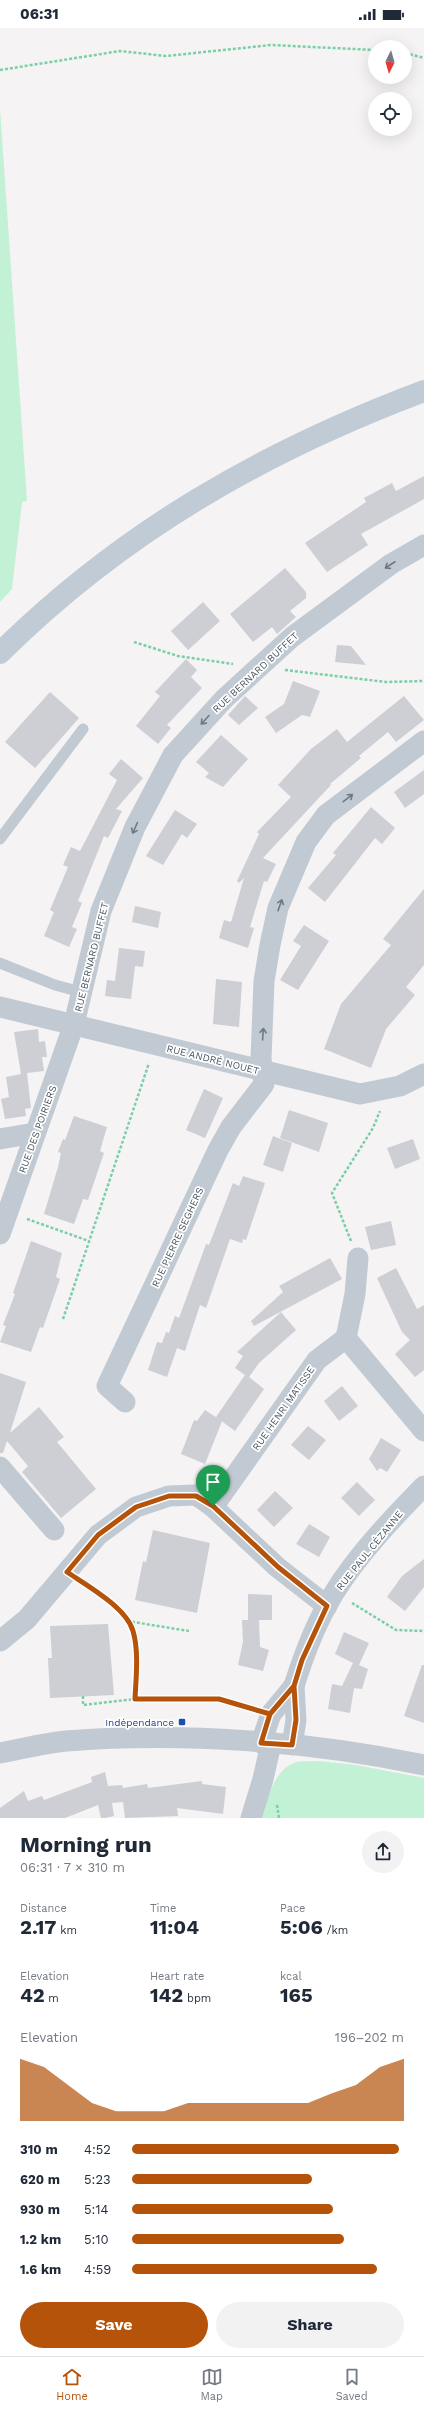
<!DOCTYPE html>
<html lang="en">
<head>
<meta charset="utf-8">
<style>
  :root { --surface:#fff; --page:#f2f2f3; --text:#1f2937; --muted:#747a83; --line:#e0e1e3; --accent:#b45309 }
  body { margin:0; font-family:"Work Sans",sans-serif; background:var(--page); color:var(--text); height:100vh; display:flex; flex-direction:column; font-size:15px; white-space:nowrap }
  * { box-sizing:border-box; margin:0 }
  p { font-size:13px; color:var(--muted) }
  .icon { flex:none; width:22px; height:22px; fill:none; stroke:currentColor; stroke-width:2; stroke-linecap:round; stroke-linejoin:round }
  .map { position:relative; height:1790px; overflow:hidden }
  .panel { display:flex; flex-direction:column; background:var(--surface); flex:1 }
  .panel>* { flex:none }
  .needle { width:26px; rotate:185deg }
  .fabs { position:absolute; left:368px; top:12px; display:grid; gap:8px }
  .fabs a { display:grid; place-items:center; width:44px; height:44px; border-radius:50%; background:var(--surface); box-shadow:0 4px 16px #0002; font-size:20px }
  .pin { position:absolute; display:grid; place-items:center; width:34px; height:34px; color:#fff; margin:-41px -17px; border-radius:50% 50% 50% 0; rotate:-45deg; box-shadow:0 0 4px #0007 }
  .pin .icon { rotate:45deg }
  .round { display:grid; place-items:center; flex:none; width:42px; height:42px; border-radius:21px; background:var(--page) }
  .summary { display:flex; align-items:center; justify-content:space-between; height:68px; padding:0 20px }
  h1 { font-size:22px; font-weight:700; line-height:30px }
  .metrics { display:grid; grid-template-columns:repeat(3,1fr); gap:6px; height:68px; padding:4px 20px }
  .metrics div { display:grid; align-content:center }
  .metrics b { font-size:20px; font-weight:700 }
  .metrics small { font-size:11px; font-weight:400 }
  .metrics p { font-size:11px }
  .chart { height:112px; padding:8px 20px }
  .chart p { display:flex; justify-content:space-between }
  .chart svg { width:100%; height:72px; margin-top:4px; fill:var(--accent); opacity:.7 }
  .cta { display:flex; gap:8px; margin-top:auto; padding:8px 20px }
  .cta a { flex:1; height:46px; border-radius:24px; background:var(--accent); color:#fff; font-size:16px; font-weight:700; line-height:46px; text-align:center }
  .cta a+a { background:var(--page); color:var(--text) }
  ul { padding:0 20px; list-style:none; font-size:13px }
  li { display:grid; grid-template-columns:64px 48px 1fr; align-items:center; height:30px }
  li i { height:10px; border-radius:5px; background:var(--accent) }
  .status { display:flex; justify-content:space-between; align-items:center; height:28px; padding:0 20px; background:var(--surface); direction:ltr }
  .status svg { height:11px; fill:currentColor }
  .dock { display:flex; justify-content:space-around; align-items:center; height:56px; border-top:1px solid var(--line); background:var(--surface); font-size:11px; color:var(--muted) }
  .dock a { display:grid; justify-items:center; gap:2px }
  .dock .on { color:var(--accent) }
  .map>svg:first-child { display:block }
  .green { fill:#c3f1d5 }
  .building { fill:#cdcfd5 }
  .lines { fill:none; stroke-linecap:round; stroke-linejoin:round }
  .path { stroke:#7ad0a6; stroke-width:2.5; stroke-dasharray:3 2; stroke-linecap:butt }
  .service { stroke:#c1cad2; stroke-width:11 }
  .minor { stroke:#c1cad2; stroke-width:21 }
  .secondary { stroke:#c1cbd6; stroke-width:22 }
  .oneway { stroke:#6e7983 }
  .route-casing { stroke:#fff; stroke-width:8 }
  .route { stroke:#b45309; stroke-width:5 }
  .transit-dot { fill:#1a4fb4; stroke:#fff; stroke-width:1.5 }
  .labels { text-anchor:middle; stroke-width:3.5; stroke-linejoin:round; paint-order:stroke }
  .street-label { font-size:10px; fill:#4a5661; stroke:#fff }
  .transit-label { font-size:10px; fill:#164399; stroke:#fff; text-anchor:end }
</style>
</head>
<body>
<div class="status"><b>06:31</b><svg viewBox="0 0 49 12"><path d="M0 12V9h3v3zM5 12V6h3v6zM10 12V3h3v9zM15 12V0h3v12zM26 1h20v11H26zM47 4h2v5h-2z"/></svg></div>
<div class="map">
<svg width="424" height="1790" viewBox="0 0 424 1790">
  <rect width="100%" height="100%" fill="#f5f3f3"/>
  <g class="green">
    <polygon points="0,80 27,473 22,474 12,561 0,574"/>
    <path d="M319 1733 356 1737 424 1750V1790H260C267 1773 274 1742 294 1735 301 1732 311 1734 319 1733Z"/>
  </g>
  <g class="building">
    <polygon points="424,448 424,471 361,506 368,517 327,544 305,515 366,474 364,470 392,455 396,463"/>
    <polygon points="285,540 306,564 306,570 290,583 296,589 277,606 272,599 253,614 230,586"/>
    <polygon points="203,574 220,593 188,622 171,603"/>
    <polygon points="337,617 351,618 366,637 335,634"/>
    <polygon points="186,631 197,642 191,649 202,660 167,697 171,700 158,716 136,698 160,668 155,664"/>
    <polygon points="293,653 320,663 310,689 302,687 276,705 265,689 284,676"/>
    <polygon points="50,664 79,690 35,740 5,714"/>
    <polygon points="245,668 258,680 239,697 228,687"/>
    <polygon points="404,668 424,692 396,714 388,704 359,728 361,730 330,756 331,757 263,830 276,836 267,854 264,853 250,899 254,900 248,920 219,910 224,892 231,894 244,850 239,855 237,853 259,806 257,804 291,769 278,757 311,721 337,701 347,714"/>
    <polygon points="221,707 248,731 223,759 205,749 209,745 196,734"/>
    <polygon points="121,731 143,750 116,781 122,783 108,810 104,808 78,873 82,875 72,899 77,901 69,919 44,908 54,884 50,882 68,839 63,837 71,819 80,823 117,752 109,746"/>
    <polygon points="424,742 424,766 405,780 394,764"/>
    <polygon points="371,779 395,800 382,816 375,810 325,874 308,860 336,827 333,825"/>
    <polygon points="175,782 197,796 187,810 182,806 163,837 146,828"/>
    <polygon points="424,861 424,937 406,959 415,967 386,1001 371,1040 324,1021 341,976 391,917 383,911"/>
    <polygon points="135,878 161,884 158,900 132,894"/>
    <polygon points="304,897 329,913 298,962 280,952 301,918 293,913"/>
    <polygon points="119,920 145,923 143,939 135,938 131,971 105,968 107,952 115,953"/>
    <polygon points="216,951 242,954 239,999 213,996"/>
    <polygon points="38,1001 39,1014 45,1013 47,1029 42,1029 44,1043 27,1045 31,1080 25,1081 26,1088 5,1091 1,1071 9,1069 6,1049 26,1045 21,1046 14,1004"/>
    <polygon points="204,1061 223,1070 205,1110 186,1102"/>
    <polygon points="289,1082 328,1095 319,1124 280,1110"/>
    <polygon points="74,1088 107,1099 100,1123 104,1125 88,1172 83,1171 74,1196 44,1186 58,1139 61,1125 58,1124 63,1111 65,1112"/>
    <polygon points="273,1108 292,1115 283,1144 263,1137"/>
    <polygon points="413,1111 420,1131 395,1141 387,1120"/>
    <polygon points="243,1148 265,1155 246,1212 243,1211 242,1215 230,1211 206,1280 200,1277 185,1323 177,1320 167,1349 148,1342 157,1314 162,1315 166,1304 169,1305 175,1288 179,1290 206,1216 209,1217 233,1155 239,1158"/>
    <polygon points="391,1193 396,1217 371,1222 365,1199"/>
    <polygon points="31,1213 62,1225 56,1249 60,1251 43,1300 40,1299 31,1324 0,1314 6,1298 3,1297 15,1266 13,1265"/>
    <polygon points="330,1230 342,1251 254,1298 251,1293 283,1264 279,1258"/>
    <polygon points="396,1240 417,1281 424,1277 424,1342 415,1349 395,1326 410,1312 402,1304 377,1250"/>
    <polygon points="281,1284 296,1302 259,1335 249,1349 264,1361 235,1403 216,1389 245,1347 235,1340 243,1328 237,1324"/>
    <polygon points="0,1345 26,1354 10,1405 39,1379 64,1409 57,1414 96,1461 61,1490 22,1444 28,1438 7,1413 3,1425 0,1425"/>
    <polygon points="342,1358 358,1378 339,1393 324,1373"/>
    <polygon points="205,1382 222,1393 205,1436 181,1426 194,1392 197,1393"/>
    <polygon points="308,1398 326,1412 309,1432 291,1417"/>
    <polygon points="381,1410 401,1422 387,1444 380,1440 377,1443 369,1431"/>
    <polygon points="357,1454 375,1472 359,1488 341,1470"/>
    <polygon points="275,1463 293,1480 274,1499 257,1482"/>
    <polygon points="309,1496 330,1509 319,1529 296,1516"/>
    <polygon points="153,1502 210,1515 197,1585 135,1572 143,1533 146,1534"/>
    <polygon points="424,1531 424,1559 405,1583 387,1569 402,1548"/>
    <polygon points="248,1566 272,1567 272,1592 259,1592 260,1619 269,1622 263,1643 238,1637 243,1614 242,1592 248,1592"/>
    <polygon points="108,1596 114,1667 50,1670 48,1630 52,1630 50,1598"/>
    <polygon points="344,1604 369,1615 359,1637 368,1641 362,1661 354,1660 350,1685 328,1681 332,1656 342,1658 353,1635 335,1626"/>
    <polygon points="422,1637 424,1637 424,1695 404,1688"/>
    <polygon points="105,1744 108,1758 122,1757 123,1760 147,1756 148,1760 202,1753 202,1756 226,1759 223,1786 177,1780 178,1788 125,1790 123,1774 112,1775 114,1788 105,1790 101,1790 98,1777 65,1790 0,1790 0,1780 24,1763 28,1773 42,1768 44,1772 92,1754 91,1749"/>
  </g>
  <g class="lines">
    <g class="path">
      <polyline points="405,25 424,30"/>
      <polyline points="0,42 120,23 166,28 271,17 375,22"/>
      <polyline points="134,614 178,628 233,636"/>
      <polyline points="285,642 386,654 424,653"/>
      <polyline points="27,1191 89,1213"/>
      <polyline points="351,1213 332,1165 373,1100 380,1083"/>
      <polyline points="63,1291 149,1035"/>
      <path d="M84 1555C101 1566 126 1582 133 1602 139 1618 136 1653 135 1671"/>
      <polyline points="352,1575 396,1602 424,1603"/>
      <polyline points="127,1593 189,1603"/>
      <polyline points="83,1668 83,1677 135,1671 219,1671 252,1681"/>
      <polyline points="277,1777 279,1790"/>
    </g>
    <g class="service">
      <polyline points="0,811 83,701"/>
      <polyline points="0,935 55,957 81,964"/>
    </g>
    <g class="minor">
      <polyline points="0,979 360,1066 400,1058 424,1046"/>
      <polyline points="0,1111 35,1105"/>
      <polyline points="0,1206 74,996 101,883 135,799 173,727 224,671 292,609 391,536 424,517"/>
      <polyline points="346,1310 424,1403"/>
      <polyline points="346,1310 355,1266 358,1230"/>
      <polyline points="125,1374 107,1358 218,1122 231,1099 264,1056 261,1031 264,953 270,917 278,880 306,814 326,787 424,713"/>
      <polyline points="0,1439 54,1502"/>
      <polyline points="213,1479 317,1332 346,1310"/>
      <polyline points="0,1613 27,1591 98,1507 136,1479 169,1468 196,1467 213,1479 277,1539 327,1578"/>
      <path d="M294 1658C304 1626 316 1594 334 1565 358 1526 392 1491 424 1458"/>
      <polyline points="261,1715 271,1686 294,1658 296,1692 292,1717"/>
      <path d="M0 1725C22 1721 44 1715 66 1713 182 1704 310 1713 424 1737"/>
      <polyline points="251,1790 263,1751 271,1716"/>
    </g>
    <path class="secondary" d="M0 625C122 504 264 423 424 363"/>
  </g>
  <defs><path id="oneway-shaft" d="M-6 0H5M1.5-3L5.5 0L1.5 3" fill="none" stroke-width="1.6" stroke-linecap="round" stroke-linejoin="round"/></defs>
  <g class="oneway">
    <use href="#oneway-shaft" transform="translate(390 537) rotate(147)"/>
    <use href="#oneway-shaft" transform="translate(205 692) rotate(132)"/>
    <use href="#oneway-shaft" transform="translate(348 770) rotate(-38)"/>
    <use href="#oneway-shaft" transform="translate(135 800) rotate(114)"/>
    <use href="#oneway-shaft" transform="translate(280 877) rotate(-71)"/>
    <use href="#oneway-shaft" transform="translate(263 1006) rotate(-86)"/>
  </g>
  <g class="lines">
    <g class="route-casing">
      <path id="route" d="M213 1478 278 1539 327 1578 302 1632 294 1658 270 1686 261 1715 292 1717 296 1692 294 1658 270 1686 219 1671H135C136 1650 139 1623 133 1603 126 1579 86 1557 67 1544L98 1507 136 1479 169 1468H196L213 1478"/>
    </g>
    <use href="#route" class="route"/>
  </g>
  <rect class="transit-dot" x="178" y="1690" width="8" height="8" rx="2"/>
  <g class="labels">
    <g class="street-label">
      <text transform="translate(255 644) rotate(-43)" y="4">RUE BERNARD BUFFET</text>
      <text transform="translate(91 929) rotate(-76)" y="4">RUE BERNARD BUFFET</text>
      <text transform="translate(213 1031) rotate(14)" y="4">RUE ANDRÉ NOUET</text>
      <text transform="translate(37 1101) rotate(-70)" y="4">RUE DES POIRIERS</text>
      <text transform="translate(177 1209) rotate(-65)" y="4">RUE PIERRE SEGHERS</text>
      <text transform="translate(283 1380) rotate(-55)" y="4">RUE HENRI MATISSE</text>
      <text transform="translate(369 1522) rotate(-51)" y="4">RUE PAUL CÉZANNE</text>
    </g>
    <g class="transit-label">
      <text x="174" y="1698">Indépendance</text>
    </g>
  </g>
</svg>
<div class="fabs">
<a><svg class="needle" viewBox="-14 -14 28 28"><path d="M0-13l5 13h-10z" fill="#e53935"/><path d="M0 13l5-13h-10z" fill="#747a83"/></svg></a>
<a><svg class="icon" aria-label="locate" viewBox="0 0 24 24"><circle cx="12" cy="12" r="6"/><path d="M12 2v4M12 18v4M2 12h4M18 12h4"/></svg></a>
</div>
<div class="pin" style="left:213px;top:1478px;background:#1e9e55"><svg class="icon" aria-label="arrive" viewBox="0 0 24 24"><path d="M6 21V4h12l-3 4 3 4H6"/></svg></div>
</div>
<section class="panel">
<div class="summary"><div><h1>Morning run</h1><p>06:31 · 7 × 310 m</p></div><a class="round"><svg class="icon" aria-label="share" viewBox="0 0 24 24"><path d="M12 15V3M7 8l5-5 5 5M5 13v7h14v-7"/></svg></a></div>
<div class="metrics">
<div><p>Distance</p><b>2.17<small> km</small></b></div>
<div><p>Time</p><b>11:04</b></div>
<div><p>Pace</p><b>5:06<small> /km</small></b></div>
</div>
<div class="metrics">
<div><p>Elevation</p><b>42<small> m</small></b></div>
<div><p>Heart rate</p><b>142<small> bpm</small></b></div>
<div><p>kcal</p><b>165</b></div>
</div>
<div class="chart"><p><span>Elevation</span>196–202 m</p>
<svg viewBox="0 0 160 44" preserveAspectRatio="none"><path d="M0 44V6L10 11L20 22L30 33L40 38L50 38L60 38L70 33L80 33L90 33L100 33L110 33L120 33L130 27L140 22L150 11L160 6V44z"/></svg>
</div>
<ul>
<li><b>310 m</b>4:52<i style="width:98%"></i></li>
<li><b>620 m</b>5:23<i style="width:66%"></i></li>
<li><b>930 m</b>5:14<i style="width:74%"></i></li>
<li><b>1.2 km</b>5:10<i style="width:78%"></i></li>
<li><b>1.6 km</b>4:59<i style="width:90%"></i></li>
</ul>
<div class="cta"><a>Save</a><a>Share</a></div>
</section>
<nav class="dock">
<a class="on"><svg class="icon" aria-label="home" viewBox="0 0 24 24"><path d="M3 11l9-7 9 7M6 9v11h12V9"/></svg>Home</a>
<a><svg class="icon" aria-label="map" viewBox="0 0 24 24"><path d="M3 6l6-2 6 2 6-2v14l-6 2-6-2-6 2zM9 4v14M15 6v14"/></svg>Map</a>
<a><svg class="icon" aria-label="saved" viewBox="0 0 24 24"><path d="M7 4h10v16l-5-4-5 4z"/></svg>Saved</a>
</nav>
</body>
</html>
